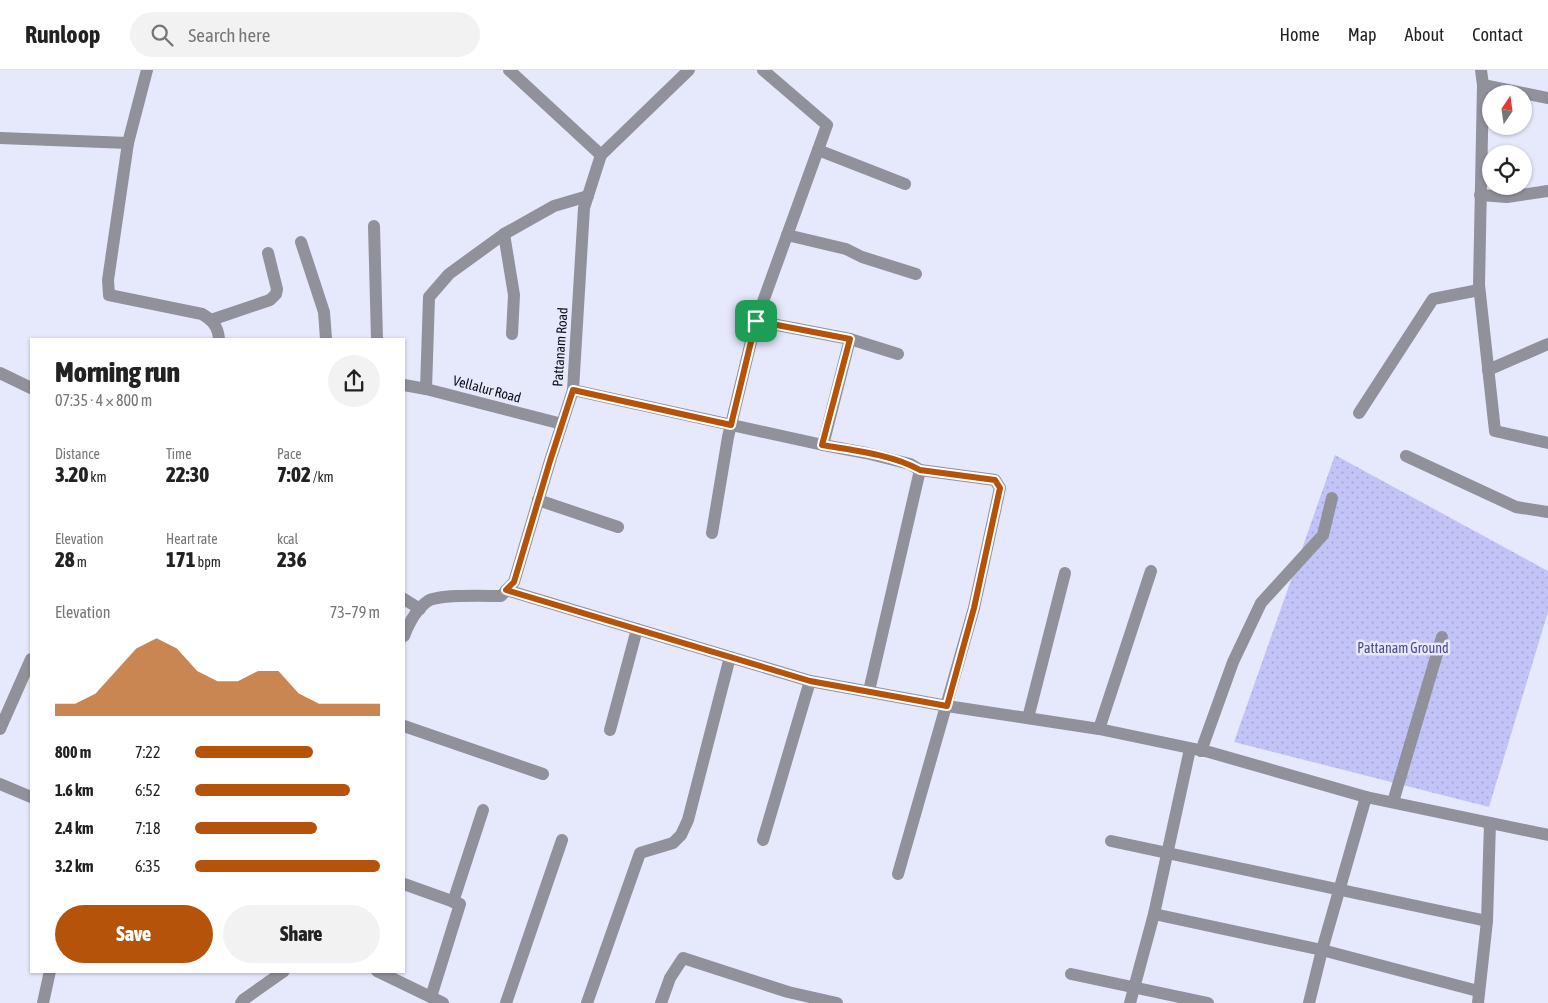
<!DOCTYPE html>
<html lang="en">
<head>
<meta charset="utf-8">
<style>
  :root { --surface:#fff; --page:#f2f2f2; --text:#222; --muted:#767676; --line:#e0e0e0; --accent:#b45309 }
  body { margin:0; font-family:"Asap Condensed",sans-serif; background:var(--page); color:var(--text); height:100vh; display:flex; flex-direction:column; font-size:19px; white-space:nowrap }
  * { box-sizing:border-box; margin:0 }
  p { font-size:16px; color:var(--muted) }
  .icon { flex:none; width:28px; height:28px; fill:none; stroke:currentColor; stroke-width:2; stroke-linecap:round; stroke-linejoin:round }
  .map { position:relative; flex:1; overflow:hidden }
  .sheet { position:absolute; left:30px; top:268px; width:375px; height:635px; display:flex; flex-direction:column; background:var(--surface); border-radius:0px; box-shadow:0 1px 4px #0004 }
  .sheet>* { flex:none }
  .needle { width:32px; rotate:13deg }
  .buttons { position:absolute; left:1482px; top:15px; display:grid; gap:10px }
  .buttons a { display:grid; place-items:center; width:50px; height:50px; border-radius:50%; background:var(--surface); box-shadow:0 1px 4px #0004; font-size:25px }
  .pin { position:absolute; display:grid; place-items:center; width:42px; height:42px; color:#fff; margin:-21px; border-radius:10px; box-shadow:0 2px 8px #0006 }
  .round { display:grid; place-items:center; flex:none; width:52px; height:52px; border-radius:26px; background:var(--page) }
  .overview { display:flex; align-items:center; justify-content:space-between; height:85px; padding:0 25px }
  h1 { font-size:28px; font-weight:800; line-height:38px }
  .metrics { display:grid; grid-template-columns:repeat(3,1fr); gap:8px; height:85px; padding:5px 25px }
  .metrics div { display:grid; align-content:center }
  .metrics b { font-size:21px; font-weight:800 }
  .metrics small { font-size:14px; font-weight:400 }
  .metrics p { font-size:14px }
  .chart { height:140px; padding:10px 25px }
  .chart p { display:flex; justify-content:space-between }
  .chart svg { width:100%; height:90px; margin-top:5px; fill:var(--accent); opacity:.7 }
  .action { display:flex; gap:10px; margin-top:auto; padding:10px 25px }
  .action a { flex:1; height:58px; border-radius:30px; background:var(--accent); color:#fff; font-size:20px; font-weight:800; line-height:58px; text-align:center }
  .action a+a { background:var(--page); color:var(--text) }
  ul { padding:0 25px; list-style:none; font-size:16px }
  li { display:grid; grid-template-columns:80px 60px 1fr; align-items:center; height:38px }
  li i { height:12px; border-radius:6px; background:var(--accent) }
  header { display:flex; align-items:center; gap:30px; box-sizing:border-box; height:70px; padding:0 25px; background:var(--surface); border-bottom:1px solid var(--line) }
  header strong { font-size:24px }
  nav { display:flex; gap:28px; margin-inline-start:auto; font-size:18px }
  .search { width:350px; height:45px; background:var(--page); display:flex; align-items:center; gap:12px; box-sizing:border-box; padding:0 18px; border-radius:28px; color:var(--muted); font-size:19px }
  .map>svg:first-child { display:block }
  .green { fill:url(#green-dots) }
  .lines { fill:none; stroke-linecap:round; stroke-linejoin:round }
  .minor { stroke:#91919c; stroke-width:12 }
  .route-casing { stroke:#fff; stroke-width:10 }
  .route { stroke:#b45309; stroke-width:6 }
  .labels { text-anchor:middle; stroke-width:5; stroke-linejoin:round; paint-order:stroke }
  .street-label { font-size:14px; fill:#0a0a12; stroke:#e6e8fc }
  .park-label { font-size:14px; fill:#4d4b90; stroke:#e6e8fc }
</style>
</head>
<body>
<header>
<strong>Runloop</strong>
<div class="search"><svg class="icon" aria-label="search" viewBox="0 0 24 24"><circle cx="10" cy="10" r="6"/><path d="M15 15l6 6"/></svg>Search here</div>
<nav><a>Home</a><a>Map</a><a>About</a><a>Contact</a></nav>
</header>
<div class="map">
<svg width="1548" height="933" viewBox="0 0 1548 933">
  <defs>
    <pattern id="green-dots" width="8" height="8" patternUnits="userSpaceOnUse" patternTransform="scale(1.25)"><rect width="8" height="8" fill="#c2c4f7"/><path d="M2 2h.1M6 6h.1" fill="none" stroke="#a5a7d3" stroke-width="1.8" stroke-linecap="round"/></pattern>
  </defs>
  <rect width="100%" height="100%" fill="#e6e8fc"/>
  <polygon class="green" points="1335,385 1548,501 1548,542 1489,737 1234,672"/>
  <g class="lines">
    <g class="minor">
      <path d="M147 0 128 73 108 210 109 225 202 244C212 250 218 256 219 269"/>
      <polyline points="509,0 601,85"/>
      <polyline points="1481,0 1483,15 1479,215 1495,361 1548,373"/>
      <polyline points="1483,15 1548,28"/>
      <polyline points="0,68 128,73"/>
      <polyline points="818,80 905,114"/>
      <polyline points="1480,125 1507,127 1548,121"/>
      <polyline points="374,156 377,269"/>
      <polyline points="504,164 514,225 512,264"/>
      <polyline points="787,165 846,179 862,187 916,204"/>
      <polyline points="301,172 324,242 326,269"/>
      <polyline points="211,250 270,230 276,224 277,219 268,183"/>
      <polyline points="756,251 850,269 898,284"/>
      <polyline points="1488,300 1548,274"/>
      <polyline points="0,303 31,318"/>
      <polyline points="404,315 426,319 562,354"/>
      <polyline points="426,319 429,227 449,204 504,164 554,136 588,126"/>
      <polyline points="573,320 823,375 866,383 910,394 920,400 995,410 1000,418 974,538 898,804"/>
      <polyline points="1359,343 1433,229 1479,220"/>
      <polyline points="823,375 850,269"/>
      <polyline points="1406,386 1516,437 1548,442"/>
      <polyline points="538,430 618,457"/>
      <polyline points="712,463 728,367 756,251 827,55 763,0"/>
      <polyline points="506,520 810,611 947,636 1099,659 1209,682 1366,727 1548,765"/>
      <polyline points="404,529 420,539"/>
      <path d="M404 566C409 553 416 539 428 531 440 524 485 526 501 526L514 512 550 391 573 320 584 138 601 85 689 0"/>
      <polyline points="869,621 920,400"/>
      <polyline points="1028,648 1065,503"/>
      <polyline points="404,656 543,704"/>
      <polyline points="0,659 31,589"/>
      <polyline points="1099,659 1151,501"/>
      <polyline points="610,660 637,559"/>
      <polyline points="1201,681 1233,592 1261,533 1323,465 1332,428"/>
      <polyline points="0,714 31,727"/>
      <polyline points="1393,732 1442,567"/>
      <polyline points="763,770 810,611"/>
      <polyline points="1111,771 1487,851"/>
      <polyline points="404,814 460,834 431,927"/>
      <polyline points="453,832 483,740"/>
      <polyline points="1154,844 1322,880 1478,921"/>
      <polyline points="377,901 443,933"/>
      <polyline points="1071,904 1208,933"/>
      <polyline points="43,933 50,901"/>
      <polyline points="241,933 243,930 284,901"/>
      <polyline points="506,933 562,770"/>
      <polyline points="587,933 640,783 673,773 681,765 688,750 730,587"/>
      <polyline points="661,933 670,908 683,888 788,922 837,933"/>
      <polyline points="1130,933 1154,844 1190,679"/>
      <polyline points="1309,933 1322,880 1366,727"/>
      <polyline points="1478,933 1487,851 1490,753"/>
    </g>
  </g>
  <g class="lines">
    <g class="route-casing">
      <path id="route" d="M756 251 850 269 822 375C853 380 894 385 920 400L995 410 1000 418 974 538 947 636 810 611 506 520 514 512 550 391 573 320 731 355Z"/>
    </g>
    <use href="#route" class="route"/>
  </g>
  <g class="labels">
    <g class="street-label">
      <text transform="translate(560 277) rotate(-86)" y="5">Pattanam Road</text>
      <text transform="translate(487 319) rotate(15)" y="5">Vellalur Road</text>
    </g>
    <g class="park-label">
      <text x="1403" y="583">Pattanam Ground</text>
    </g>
  </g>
</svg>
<div class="buttons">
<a><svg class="needle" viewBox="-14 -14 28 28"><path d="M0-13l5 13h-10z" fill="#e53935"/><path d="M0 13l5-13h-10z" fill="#767676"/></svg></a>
<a><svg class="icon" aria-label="locate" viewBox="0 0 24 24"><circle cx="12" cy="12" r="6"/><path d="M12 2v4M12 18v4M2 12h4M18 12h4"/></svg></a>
</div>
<div class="pin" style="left:756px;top:251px;background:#1e9e55"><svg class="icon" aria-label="arrive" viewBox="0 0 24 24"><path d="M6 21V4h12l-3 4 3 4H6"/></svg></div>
<section class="sheet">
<div class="overview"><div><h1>Morning run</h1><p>07:35 · 4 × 800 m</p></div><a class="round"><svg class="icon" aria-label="share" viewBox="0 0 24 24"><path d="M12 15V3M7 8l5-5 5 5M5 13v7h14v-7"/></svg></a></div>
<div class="metrics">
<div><p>Distance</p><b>3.20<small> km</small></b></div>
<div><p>Time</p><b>22:30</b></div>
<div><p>Pace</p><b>7:02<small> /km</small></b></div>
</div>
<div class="metrics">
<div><p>Elevation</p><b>28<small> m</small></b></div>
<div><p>Heart rate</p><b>171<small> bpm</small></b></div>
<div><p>kcal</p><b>236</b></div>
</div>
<div class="chart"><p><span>Elevation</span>73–79 m</p>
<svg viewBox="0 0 160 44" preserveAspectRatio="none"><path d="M0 44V38L10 38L20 33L30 22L40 11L50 6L60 11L70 22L80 27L90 27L100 22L110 22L120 33L130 38L140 38L150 38L160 38V44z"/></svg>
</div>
<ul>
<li><b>800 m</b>7:22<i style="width:64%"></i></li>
<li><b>1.6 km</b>6:52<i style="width:84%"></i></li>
<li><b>2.4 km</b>7:18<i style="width:66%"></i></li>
<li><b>3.2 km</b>6:35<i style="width:100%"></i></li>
</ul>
<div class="action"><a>Save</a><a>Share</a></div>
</section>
</div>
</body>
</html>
